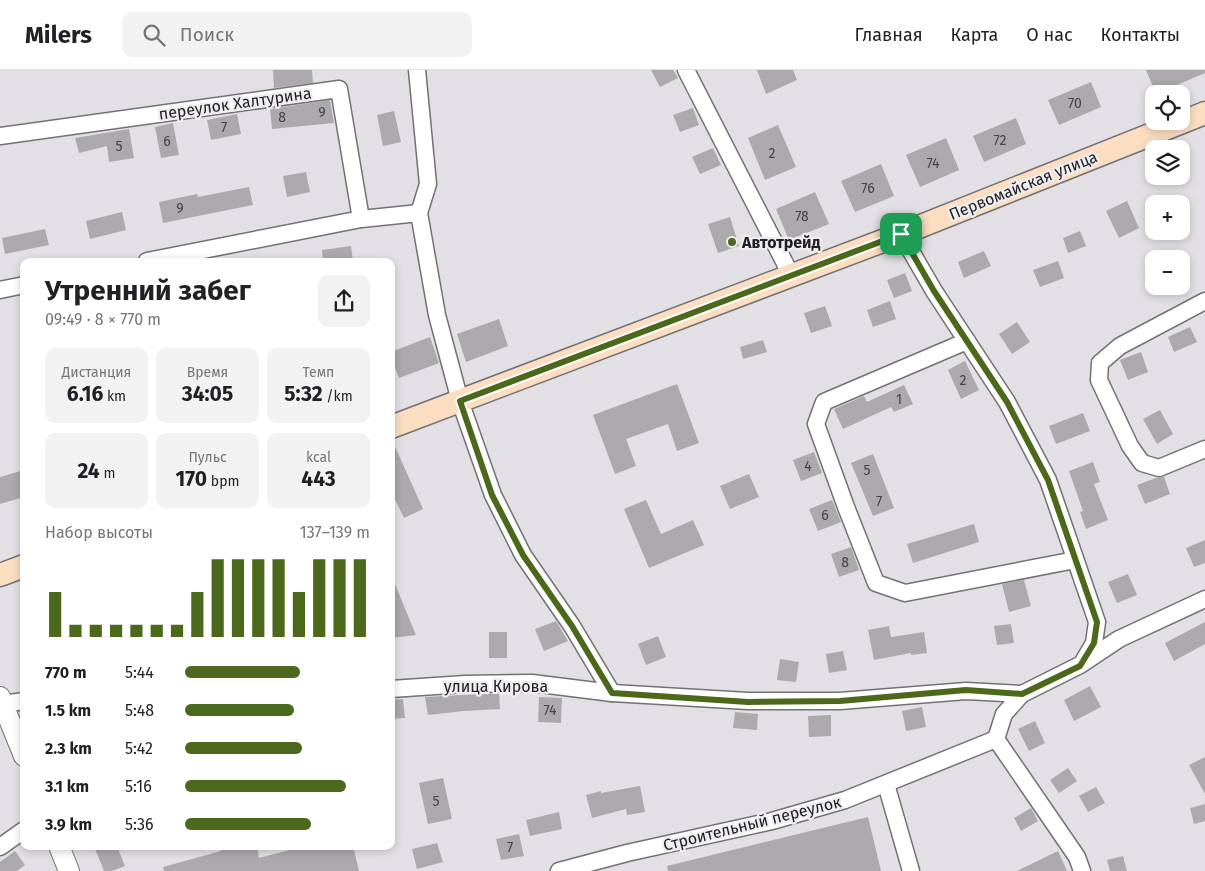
<!DOCTYPE html>
<html lang="ru">
<head>
<meta charset="utf-8">
<style>
  :root { --surface:#fff; --page:#f2f2f2; --text:#202124; --muted:#757577; --line:#e0e0e0; --accent:#4c681b }
  body { margin:0; font-family:"Fira Sans",sans-serif; background:var(--page); color:var(--text); height:100vh; display:flex; flex-direction:column; font-size:19px; white-space:nowrap }
  * { box-sizing:border-box; margin:0 }
  p { font-size:16px; color:var(--muted) }
  .icon { flex:none; width:28px; height:28px; fill:none; stroke:currentColor; stroke-width:2; stroke-linecap:round; stroke-linejoin:round }
  .map { position:relative; flex:1; overflow:hidden }
  .panel { position:absolute; left:20px; top:188px; width:375px; height:592px; display:flex; flex-direction:column; background:var(--surface); border-radius:10px; box-shadow:0 2px 8px #0003 }
  .panel>* { flex:none }
  .fabs { position:absolute; left:1145px; top:15px; display:grid; gap:10px }
  .fabs a { display:grid; place-items:center; width:45px; height:45px; border-radius:10px; background:var(--surface); box-shadow:0 2px 8px #0003; font-size:25px }
  .pin { position:absolute; display:grid; place-items:center; width:42px; height:42px; color:#fff; margin:-21px; border-radius:10px; box-shadow:0 2px 8px #0006 }
  .round { display:grid; place-items:center; flex:none; width:52px; height:52px; border-radius:10px; background:var(--page) }
  .summary { display:flex; align-items:center; justify-content:space-between; height:85px; padding:0 25px }
  h1 { font-size:28px; font-weight:700; line-height:38px }
  .stats { display:grid; grid-template-columns:repeat(3,1fr); gap:8px; height:85px; padding:5px 25px }
  .stats div { display:grid; align-content:center; border-radius:10px; background:var(--page); text-align:center }
  .stats b { font-size:21px; font-weight:700 }
  .stats small { font-size:14px; font-weight:400 }
  .stats p { font-size:14px }
  .chart { height:140px; padding:10px 25px }
  .chart p { display:flex; justify-content:space-between }
  .chart svg { width:100%; height:90px; margin-top:5px; stroke:var(--accent); stroke-width:6 }
  ul { padding:0 25px; list-style:none; font-size:16px }
  li { display:grid; grid-template-columns:80px 60px 1fr; align-items:center; height:38px }
  li i { height:12px; border-radius:6px; background:var(--accent) }
  header { display:flex; align-items:center; gap:30px; box-sizing:border-box; height:70px; padding:0 25px; background:var(--surface); border-bottom:1px solid var(--line) }
  header strong { font-size:24px }
  nav { display:flex; gap:28px; margin-inline-start:auto; font-size:18px }
  .search { width:350px; height:45px; background:var(--page); display:flex; align-items:center; gap:12px; box-sizing:border-box; padding:0 18px; border-radius:10px; color:var(--muted); font-size:19px }
  .map>svg:first-child { display:block }
  .building { fill:#aba9ac }
  .lines { fill:none; stroke-linecap:round; stroke-linejoin:round }
  .minor-casing { stroke:#727174; stroke-width:19 }
  .tertiary-casing { stroke:#727174; stroke-width:22 }
  .secondary-casing { stroke:#727174; stroke-width:25 }
  .minor { stroke:#fff; stroke-width:16 }
  .tertiary { stroke:#fff; stroke-width:20 }
  .secondary { stroke:#fbdec1; stroke-width:22 }
  .route-casing { stroke:#fff; stroke-width:10 }
  .route { stroke:#4c681b; stroke-width:6 }
  .poi-dot { fill:#4c681b; stroke:#efedf1; stroke-width:2 }
  .labels { text-anchor:middle; stroke-width:4.5; stroke-linejoin:round; paint-order:stroke }
  .number-label { font-size:14px; fill:#444445 }
  .street-label { font-size:16px; fill:#222223; stroke:#efedf1 }
  .poi-label { font-size:16px; font-weight:bold; fill:#222223; stroke:#efedf1; text-anchor:start }
</style>
</head>
<body>
<header>
<strong>Milers</strong>
<div class="search"><svg class="icon" aria-label="search" viewBox="0 0 24 24"><circle cx="10" cy="10" r="6"/><path d="M15 15l6 6"/></svg>Поиск</div>
<nav><a>Главная</a><a>Карта</a><a>О нас</a><a>Контакты</a></nav>
</header>
<div class="map">
<svg width="1205" height="801" viewBox="0 0 1205 801">
  <rect width="100%" height="100%" fill="#e2e0e4"/>
  <g class="building">
    <polygon points="273,0 312,0 313,13 274,18"/>
    <polygon points="651,0 673,0 678,8 660,17"/>
    <polygon points="757,0 793,0 797,10 766,24"/>
    <polygon points="1146,0 1205,0 1205,3 1156,24"/>
    <polygon points="1091,12 1101,37 1059,55 1048,30"/>
    <polygon points="330,30 334,53 272,59 270,39"/>
    <polygon points="693,38 699,55 680,62 673,45"/>
    <polygon points="394,41 401,72 383,76 377,45"/>
    <polygon points="237,44 241,64 211,70 207,50"/>
    <polygon points="1016,48 1026,74 984,92 973,66"/>
    <polygon points="173,53 179,85 161,88 155,57"/>
    <polygon points="778,55 796,97 765,110 748,68"/>
    <polygon points="129,59 134,88 109,92 107,76 79,83 75,68"/>
    <polygon points="946,68 959,100 920,117 906,85"/>
    <polygon points="713,78 721,95 700,104 692,87"/>
    <polygon points="881,94 894,126 855,142 841,111"/>
    <polygon points="306,102 310,122 287,127 283,106"/>
    <polygon points="249,117 253,135 163,153 159,132 197,124 198,127"/>
    <polygon points="815,122 829,154 789,170 776,139"/>
    <polygon points="1127,131 1139,158 1119,168 1106,141"/>
    <polygon points="122,142 126,160 90,169 86,151"/>
    <polygon points="730,147 739,176 718,183 708,154"/>
    <polygon points="45,159 49,175 5,184 2,168"/>
    <polygon points="1080,161 1086,176 1068,183 1063,168"/>
    <polygon points="351,176 353,191 323,191 322,180"/>
    <polygon points="984,181 991,196 964,208 958,192"/>
    <polygon points="1058,191 1064,208 1040,217 1033,200"/>
    <polygon points="905,203 912,221 894,228 887,210"/>
    <polygon points="890,231 896,249 873,257 867,240"/>
    <polygon points="825,236 832,256 811,263 804,243"/>
    <polygon points="499,249 508,276 466,292 457,264"/>
    <polygon points="1017,252 1030,272 1012,284 999,264"/>
    <polygon points="1190,257 1197,272 1174,282 1168,267"/>
    <polygon points="430,267 439,293 399,308 391,287 391,282"/>
    <polygon points="763,270 767,282 743,289 740,277"/>
    <polygon points="1141,282 1148,302 1128,310 1120,290"/>
    <polygon points="965,291 979,320 961,329 948,300"/>
    <polygon points="677,314 699,373 677,381 668,354 626,369 636,396 615,404 593,345"/>
    <polygon points="904,315 913,334 894,342 891,337 843,359 834,339 864,326 867,332"/>
    <polygon points="1160,340 1173,364 1157,374 1143,349"/>
    <polygon points="1083,343 1090,361 1056,374 1049,356"/>
    <polygon points="392,370 423,439 404,448 391,421"/>
    <polygon points="814,382 822,403 801,411 793,390"/>
    <polygon points="873,384 894,438 873,446 851,393"/>
    <polygon points="1093,392 1100,412 1094,414 1108,450 1086,459 1080,442 1083,441 1069,401"/>
    <polygon points="24,400 24,427 0,434 0,407"/>
    <polygon points="749,404 759,427 730,439 720,416"/>
    <polygon points="1164,407 1170,424 1145,434 1137,415 1156,408"/>
    <polygon points="646,430 661,464 693,450 704,475 649,498 624,439"/>
    <polygon points="832,430 841,452 818,461 809,439"/>
    <polygon points="974,454 979,472 913,493 907,474"/>
    <polygon points="1205,470 1205,493 1194,497 1186,478"/>
    <polygon points="851,477 859,500 839,507 831,484"/>
    <polygon points="1128,504 1137,525 1117,533 1108,512"/>
    <polygon points="391,507 392,507 416,565 391,568"/>
    <polygon points="1024,510 1031,536 1009,542 1002,514"/>
    <polygon points="556,551 568,571 544,581 535,559"/>
    <polygon points="1205,552 1205,574 1174,591 1165,573"/>
    <polygon points="1011,554 1014,573 997,575 994,556"/>
    <polygon points="889,556 891,567 924,562 927,583 911,585 911,583 874,590 868,560"/>
    <rect x="489" y="562" width="18" height="26"/>
    <polygon points="658,566 666,587 646,595 638,574"/>
    <polygon points="843,581 847,600 829,603 826,584"/>
    <polygon points="780,589 799,592 796,612 777,610"/>
    <polygon points="1090,616 1101,637 1074,651 1064,630"/>
    <polygon points="499,623 500,639 464,641 428,645 425,627"/>
    <polygon points="539,627 562,628 561,653 538,652"/>
    <polygon points="403,629 405,648 391,649 391,630"/>
    <polygon points="922,637 926,657 906,661 902,641"/>
    <polygon points="735,642 758,644 757,660 733,658"/>
    <polygon points="831,645 831,666 809,667 808,646"/>
    <polygon points="1035,651 1045,673 1029,681 1018,659"/>
    <polygon points="1205,687 1205,724 1189,695"/>
    <polygon points="1068,698 1077,711 1059,723 1050,710"/>
    <polygon points="443,708 452,749 428,754 419,713"/>
    <polygon points="640,716 645,742 627,745 626,739 592,748 586,725 601,721 601,723"/>
    <polygon points="1096,717 1105,733 1088,742 1079,726"/>
    <polygon points="1205,734 1205,751 1194,754 1190,738"/>
    <polygon points="1031,738 1038,751 1021,761 1014,748"/>
    <polygon points="559,742 562,759 530,766 526,750"/>
    <polygon points="868,747 881,801 668,801 667,796"/>
    <polygon points="519,764 524,786 501,790 496,769"/>
    <polygon points="437,773 443,792 417,799 412,779"/>
    <polygon points="94,776 117,776 125,796 112,801 104,801"/>
    <polygon points="220,776 257,776 259,788 305,776 353,776 359,801 164,801 163,797 221,781"/>
    <polygon points="15,781 25,795 17,801 0,801 0,792"/>
    <polygon points="1058,781 1067,801 1017,801"/>
    <polygon points="1123,786 1127,801 1110,801 1107,790"/>
  </g>
  <g class="lines">
    <g class="minor-casing">
      <g id="minor">
        <polyline points="417,0 428,114 419,143 437,245 460,331 493,425 523,485 572,556 612,623"/>
        <polyline points="686,0 791,205"/>
        <polyline points="0,66 339,19 361,149"/>
        <polyline points="901,164 934,221 1007,332 1048,410 1097,552 1094,573 1084,590"/>
        <polyline points="147,191 361,149 419,143"/>
        <polyline points="0,220 24,215"/>
        <polyline points="1205,231 1120,276 1100,293 1099,310 1130,376 1142,393 1159,398 1205,379"/>
        <polyline points="967,271 824,332 816,354 846,437 876,513 905,523 1075,490"/>
        <polyline points="391,619 465,614 532,613 612,623 748,631 840,631 966,621 1022,624 1080,595 1119,569 1205,529"/>
        <polyline points="3,634 24,631"/>
        <polyline points="996,669 1077,787 1082,801"/>
        <polyline points="996,669 1004,644 1022,624"/>
        <polyline points="886,714 911,801"/>
        <polyline points="0,777 24,760"/>
        <polyline points="559,801 627,783 772,751 845,730 996,669"/>
      </g>
    </g>
    <g class="tertiary-casing">
      <g id="tertiary">
        <polyline points="0,627 24,686"/>
        <polyline points="59,776 69,801"/>
      </g>
    </g>
    <g class="secondary-casing">
      <g id="secondary">
        <polyline points="391,357 901,164 1205,43"/>
        <polyline points="0,505 24,496"/>
      </g>
    </g>
    <use href="#minor" class="minor"/>
    <use href="#tertiary" class="tertiary"/>
    <use href="#secondary" class="secondary"/>
  </g>
  <g class="lines">
    <g class="route-casing">
      <polygon id="route" points="901,164 934,221 1007,332 1048,410 1097,552 1094,573 1080,596 1022,624 966,620 840,631 748,632 612,623 572,556 523,485 492,425 460,331"/>
    </g>
    <use href="#route" class="route"/>
  </g>
  <circle class="poi-dot" cx="732" cy="172" r="5"/>
  <g class="labels">
    <g class="number-label">
      <text x="1075" y="38">70</text>
      <text x="322" y="47">9</text>
      <text x="282" y="52">8</text>
      <text x="224" y="62">7</text>
      <text x="1000" y="75">72</text>
      <text x="167" y="76">6</text>
      <text x="119" y="81">5</text>
      <text x="772" y="88">2</text>
      <text x="933" y="98">74</text>
      <text x="868" y="123">76</text>
      <text x="180" y="143">9</text>
      <text x="802" y="151">78</text>
      <text x="963" y="315">2</text>
      <text x="899" y="334">1</text>
      <text x="808" y="401">4</text>
      <text x="867" y="405">5</text>
      <text x="879" y="436">7</text>
      <text x="825" y="450">6</text>
      <text x="845" y="497">8</text>
      <text x="550" y="645">74</text>
      <text x="436" y="736">5</text>
      <text x="510" y="782">7</text>
    </g>
    <g class="street-label">
      <text transform="translate(235 33) rotate(-8)" y="6">переулок Халтурина</text>
      <text transform="translate(1023 115) rotate(-22)" y="6">Первомайская улица</text>
      <text x="496" y="622">улица Кирова</text>
      <text transform="translate(752 753) rotate(-14)" y="6">Строительный переулок</text>
    </g>
    <g class="poi-label">
      <text x="742" y="178">Автотрейд</text>
    </g>
  </g>
</svg>
<div class="fabs">
<a><svg class="icon" aria-label="locate" viewBox="0 0 24 24"><circle cx="12" cy="12" r="6"/><path d="M12 2v4M12 18v4M2 12h4M18 12h4"/></svg></a>
<a><svg class="icon" aria-label="layers" viewBox="0 0 24 24"><path d="M12 4l9 5-9 5-9-5zM3 14l9 5 9-5"/></svg></a>
<a>+</a>
<a>−</a>
</div>
<div class="pin" style="left:901px;top:164px;background:#1e9e55"><svg class="icon" aria-label="arrive" viewBox="0 0 24 24"><path d="M6 21V4h12l-3 4 3 4H6"/></svg></div>
<section class="panel">
<div class="summary"><div><h1>Утренний забег</h1><p>09:49 · 8 × 770 m</p></div><a class="round"><svg class="icon" aria-label="share" viewBox="0 0 24 24"><path d="M12 15V3M7 8l5-5 5 5M5 13v7h14v-7"/></svg></a></div>
<div class="stats">
<div><p>Дистанция</p><b>6.16<small> km</small></b></div>
<div><p>Время</p><b>34:05</b></div>
<div><p>Темп</p><b>5:32<small> /km</small></b></div>
</div>
<div class="stats">
<div><b>24<small> m</small></b></div>
<div><p>Пульс</p><b>170<small> bpm</small></b></div>
<div><p>kcal</p><b>443</b></div>
</div>
<div class="chart"><p><span>Набор высоты</span>137–139 m</p>
<svg viewBox="0 0 160 44" preserveAspectRatio="none"><path d="M5 44V22M15 44V38M25 44V38M35 44V38M45 44V38M55 44V38M65 44V38M75 44V22M85 44V6M95 44V6M105 44V6M115 44V6M125 44V22M135 44V6M145 44V6M155 44V6"/></svg>
</div>
<ul>
<li><b>770 m</b>5:44<i style="width:62%"></i></li>
<li><b>1.5 km</b>5:48<i style="width:59%"></i></li>
<li><b>2.3 km</b>5:42<i style="width:63%"></i></li>
<li><b>3.1 km</b>5:16<i style="width:87%"></i></li>
<li><b>3.9 km</b>5:36<i style="width:68%"></i></li>
</ul>
</section>
</div>
</body>
</html>
